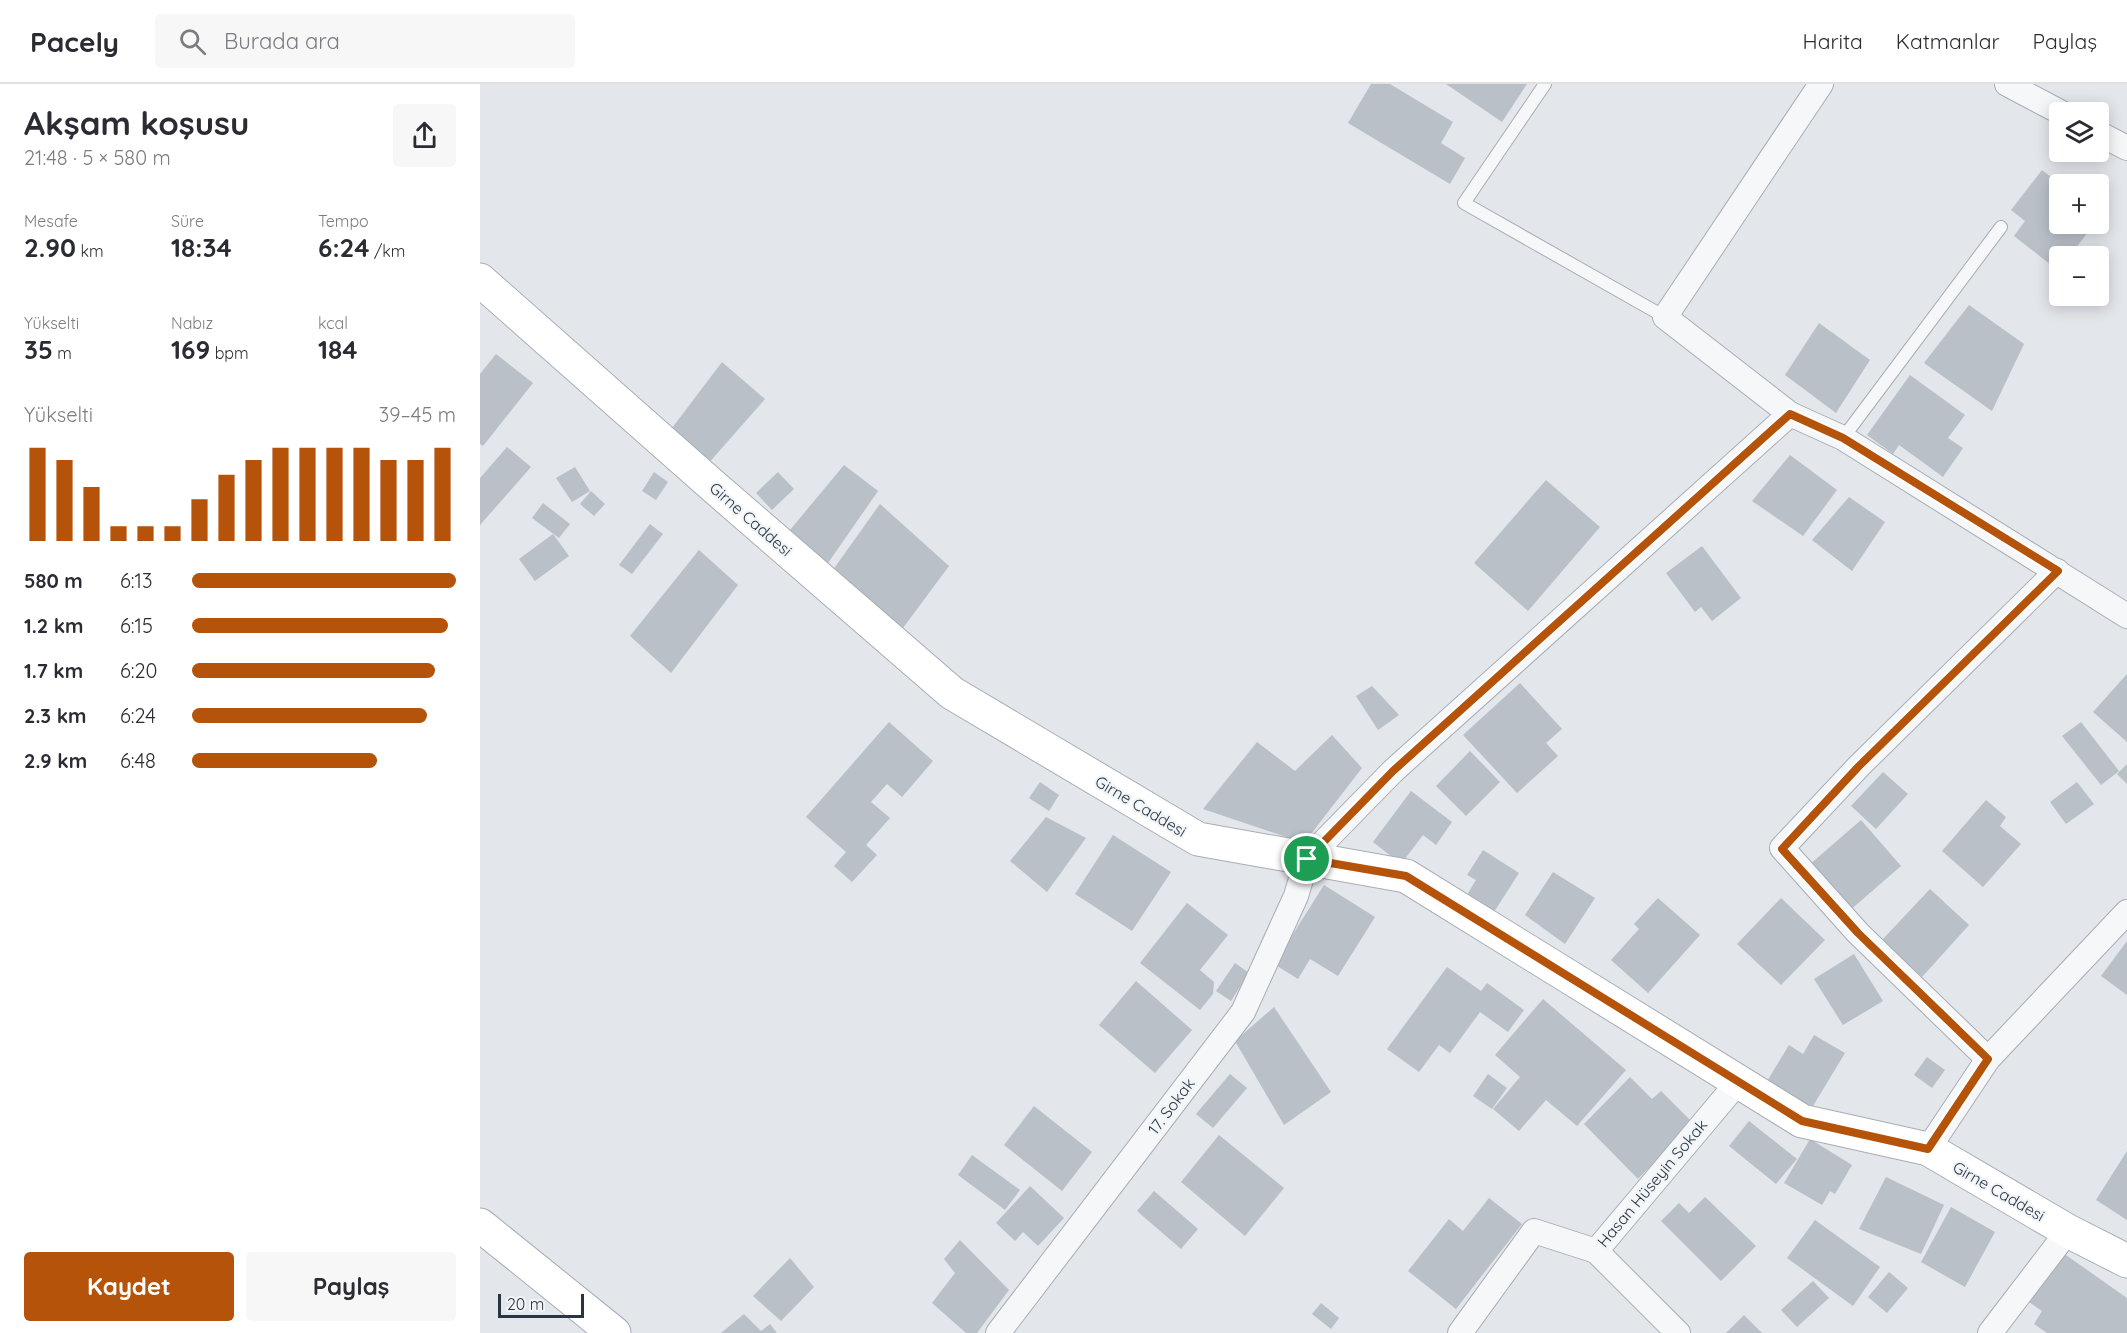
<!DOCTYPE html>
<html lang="tr">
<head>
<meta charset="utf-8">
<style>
  :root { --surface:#fff; --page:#f7f7f7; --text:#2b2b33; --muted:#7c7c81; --line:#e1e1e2; --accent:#b45309 }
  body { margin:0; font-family:Quicksand,sans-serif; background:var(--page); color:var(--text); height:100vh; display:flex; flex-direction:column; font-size:22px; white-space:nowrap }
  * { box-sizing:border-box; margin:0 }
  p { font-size:20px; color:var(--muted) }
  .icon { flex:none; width:33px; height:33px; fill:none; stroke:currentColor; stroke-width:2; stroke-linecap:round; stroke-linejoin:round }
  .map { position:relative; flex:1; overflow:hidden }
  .details { display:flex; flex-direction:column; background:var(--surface); width:480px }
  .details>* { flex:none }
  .fabs { position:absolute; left:1569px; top:18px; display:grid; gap:12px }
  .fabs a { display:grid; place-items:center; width:60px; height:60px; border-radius:6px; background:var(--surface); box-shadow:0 3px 15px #0003; font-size:30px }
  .scale { position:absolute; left:18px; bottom:15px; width:86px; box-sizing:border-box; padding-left:6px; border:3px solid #2a3543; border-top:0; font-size:16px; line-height:21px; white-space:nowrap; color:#2a3543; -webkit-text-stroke:4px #f2f5f8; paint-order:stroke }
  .pin { position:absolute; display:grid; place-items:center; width:51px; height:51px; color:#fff; margin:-26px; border:3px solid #fff; border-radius:50%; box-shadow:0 2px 6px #0007 }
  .round { display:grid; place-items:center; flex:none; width:63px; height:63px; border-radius:6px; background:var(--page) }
  .summary { display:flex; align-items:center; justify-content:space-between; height:102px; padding:0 24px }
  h1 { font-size:33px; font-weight:700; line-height:45px }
  .metrics { display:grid; grid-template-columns:repeat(3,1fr); gap:9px; height:102px; padding:6px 24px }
  .metrics div { display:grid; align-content:center }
  .metrics b { font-size:26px; font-weight:700 }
  .metrics small { font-size:16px; font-weight:400 }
  .metrics p { font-size:16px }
  .chart { height:168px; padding:12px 24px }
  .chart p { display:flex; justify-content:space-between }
  .chart svg { width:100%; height:108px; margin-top:6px; stroke:var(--accent); stroke-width:6 }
  .cta { display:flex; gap:12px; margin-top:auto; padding:12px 24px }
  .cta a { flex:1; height:69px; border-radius:6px; background:var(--accent); color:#fff; font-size:24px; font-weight:700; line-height:69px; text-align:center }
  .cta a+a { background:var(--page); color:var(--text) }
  ul { padding:0 24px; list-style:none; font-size:20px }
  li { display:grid; grid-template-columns:96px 72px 1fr; align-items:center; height:45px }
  li i { height:15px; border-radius:8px; background:var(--accent) }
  header { display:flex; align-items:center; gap:36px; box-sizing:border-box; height:84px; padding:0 30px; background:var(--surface); border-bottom:2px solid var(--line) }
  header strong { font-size:28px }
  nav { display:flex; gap:33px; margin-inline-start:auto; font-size:21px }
  .search { width:420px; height:54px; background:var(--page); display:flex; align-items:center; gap:15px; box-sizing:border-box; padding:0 21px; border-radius:6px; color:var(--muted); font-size:22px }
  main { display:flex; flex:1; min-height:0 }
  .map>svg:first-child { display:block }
  .building { fill:#bac0c8 }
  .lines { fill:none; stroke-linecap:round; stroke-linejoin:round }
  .lane-casing { stroke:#a8adb5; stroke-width:14 }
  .street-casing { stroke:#a8adb5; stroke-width:26 }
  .secondary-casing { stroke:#a8adb5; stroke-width:35 }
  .lane { stroke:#f6f7f9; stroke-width:12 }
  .street { stroke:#f6f7f9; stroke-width:24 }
  .secondary { stroke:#fff; stroke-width:33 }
  .route-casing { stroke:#fff; stroke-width:12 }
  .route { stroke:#b45309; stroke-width:8 }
  .labels { text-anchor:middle; stroke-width:4.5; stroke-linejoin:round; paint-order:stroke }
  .street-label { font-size:16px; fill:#2a3543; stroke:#f2f5f8 }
</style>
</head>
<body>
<header>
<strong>Pacely</strong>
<div class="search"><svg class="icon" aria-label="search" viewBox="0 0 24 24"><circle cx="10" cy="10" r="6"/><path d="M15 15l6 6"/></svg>Burada ara</div>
<nav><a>Harita</a><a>Katmanlar</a><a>Paylaş</a></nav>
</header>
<main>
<section class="details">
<div class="summary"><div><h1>Akşam koşusu</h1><p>21:48 · 5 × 580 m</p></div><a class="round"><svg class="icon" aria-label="share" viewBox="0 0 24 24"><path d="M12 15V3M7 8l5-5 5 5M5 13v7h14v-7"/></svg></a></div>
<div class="metrics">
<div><p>Mesafe</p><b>2.90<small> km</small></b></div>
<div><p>Süre</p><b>18:34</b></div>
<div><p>Tempo</p><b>6:24<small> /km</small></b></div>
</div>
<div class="metrics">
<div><p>Yükselti</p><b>35<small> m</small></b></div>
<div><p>Nabız</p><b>169<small> bpm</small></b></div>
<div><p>kcal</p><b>184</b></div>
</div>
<div class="chart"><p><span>Yükselti</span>39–45 m</p>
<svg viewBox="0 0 160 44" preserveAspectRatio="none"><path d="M5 44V6M15 44V11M25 44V22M35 44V38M45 44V38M55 44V38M65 44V27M75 44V17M85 44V11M95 44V6M105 44V6M115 44V6M125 44V6M135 44V11M145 44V11M155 44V6"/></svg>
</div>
<ul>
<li><b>580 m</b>6:13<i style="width:100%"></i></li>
<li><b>1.2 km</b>6:15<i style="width:97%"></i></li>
<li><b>1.7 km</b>6:20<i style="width:92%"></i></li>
<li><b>2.3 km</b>6:24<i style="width:89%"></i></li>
<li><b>2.9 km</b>6:48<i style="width:70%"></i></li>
</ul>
<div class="cta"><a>Kaydet</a><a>Paylaş</a></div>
</section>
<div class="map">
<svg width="1647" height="1249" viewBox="0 0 1647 1249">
  <rect width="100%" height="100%" fill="#e3e6eb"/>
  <g class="building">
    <polygon points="891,0 910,0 973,38 961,59 985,74 970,100 868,39"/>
    <polygon points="966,0 1047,0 1022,38"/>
    <polygon points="1562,86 1580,100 1580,140 1614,140 1595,165 1604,172 1580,172 1580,188 1534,152 1545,137 1531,126"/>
    <polygon points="1489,221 1544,260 1512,327 1444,279"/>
    <polygon points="1339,239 1390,276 1356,329 1305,291"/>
    <polygon points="16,270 53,299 3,362 0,360 0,290"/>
    <polygon points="242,278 285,315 227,381 192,344"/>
    <polygon points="1430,291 1485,331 1468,354 1483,364 1463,393 1419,361 1413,370 1387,351"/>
    <polygon points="27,363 51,383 0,441 0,394"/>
    <polygon points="1310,371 1357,406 1323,452 1272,417"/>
    <polygon points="364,381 398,407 348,479 310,446"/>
    <polygon points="95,383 110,407 92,418 76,394"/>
    <polygon points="174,388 188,398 176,416 162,407"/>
    <polygon points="298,388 314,405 292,426 276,409"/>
    <polygon points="1066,396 1120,443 1048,527 994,479"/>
    <polygon points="111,407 125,420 114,432 100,420"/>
    <polygon points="1369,413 1405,438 1372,487 1332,456"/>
    <polygon points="63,419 90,440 79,454 52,434"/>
    <polygon points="400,420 469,482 420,548 350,490"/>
    <polygon points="170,440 183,450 152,490 139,481"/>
    <polygon points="73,450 89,472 55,497 39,475"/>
    <polygon points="1222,462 1261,514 1232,537 1221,523 1215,528 1186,489"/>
    <polygon points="219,466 258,501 191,589 150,552"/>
    <polygon points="1647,590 1647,658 1613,628"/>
    <polygon points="1040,599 1082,645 1066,659 1078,672 1037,709 983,651"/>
    <polygon points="892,602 919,631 898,646 876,612"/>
    <polygon points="409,638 453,677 422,713 407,700 391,718 410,734 386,761 397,771 372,798 354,782 366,768 326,733"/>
    <polygon points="1601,638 1639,687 1621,701 1582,652"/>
    <polygon points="852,651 882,684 824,759 723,725 777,658 815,687"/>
    <polygon points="990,667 1020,698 986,732 956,702"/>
    <polygon points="1647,680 1647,700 1637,690"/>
    <polygon points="1403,688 1428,710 1396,745 1371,722"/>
    <polygon points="560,698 579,711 569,727 549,714"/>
    <polygon points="1597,698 1614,720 1586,740 1570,718"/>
    <polygon points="931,707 972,738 956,761 943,751 921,780 893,758"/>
    <polygon points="1506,716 1526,733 1520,742 1541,760 1503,803 1462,767"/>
    <polygon points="566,733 606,754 567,808 530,777"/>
    <polygon points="1381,736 1421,782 1368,828 1328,782"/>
    <polygon points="633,751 691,788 652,847 595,810"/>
    <polygon points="1003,766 1039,789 1014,828 987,811 996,796 987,791"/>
    <polygon points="1073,788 1115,814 1085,860 1045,831"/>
    <polygon points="844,801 895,833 858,892 830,875 818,895 794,880"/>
    <polygon points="1450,805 1489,841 1442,893 1402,856"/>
    <polygon points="1178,814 1220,851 1168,909 1131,876 1159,845 1154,840"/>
    <polygon points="1301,814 1345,856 1301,901 1257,860"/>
    <polygon points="707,819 748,851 720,886 734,898 733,910 720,926 660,879"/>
    <polygon points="1647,857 1647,911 1621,892"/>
    <polygon points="1374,870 1403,917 1363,941 1334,895"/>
    <polygon points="755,879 769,889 751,917 736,907"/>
    <polygon points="967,883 1001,907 1007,899 1044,926 1028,948 1000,928 970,969 959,961 939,988 907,965"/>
    <polygon points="656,897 712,946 675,989 619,941"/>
    <polygon points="1063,915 1146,986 1097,1042 1066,1016 1039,1047 1013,1025 1040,993 1015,971"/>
    <polygon points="794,923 851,1008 804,1041 755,957"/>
    <polygon points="1334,951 1365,969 1330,1027 1286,999 1309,961 1323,970"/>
    <polygon points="1447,973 1465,986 1452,1004 1434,991"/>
    <polygon points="750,990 767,1004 733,1044 716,1030"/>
    <polygon points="1008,990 1027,1004 1012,1025 993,1012"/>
    <polygon points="1150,993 1172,1015 1181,1007 1213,1039 1158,1095 1104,1040"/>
    <polygon points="554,1022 612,1068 582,1107 524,1061"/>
    <polygon points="1269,1037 1317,1075 1296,1100 1249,1062"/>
    <polygon points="739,1051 804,1104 765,1152 701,1098"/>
    <polygon points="1330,1055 1372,1081 1355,1110 1350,1107 1342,1121 1304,1099"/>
    <polygon points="1647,1067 1647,1136 1616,1116"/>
    <polygon points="492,1071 540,1106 525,1126 478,1091"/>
    <polygon points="1406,1093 1464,1121 1441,1170 1379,1145"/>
    <polygon points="550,1102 584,1134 558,1162 543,1148 535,1157 516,1139"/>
    <polygon points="674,1107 718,1145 701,1165 657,1127"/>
    <polygon points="1225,1113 1276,1162 1241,1197 1181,1137 1199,1119 1209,1129"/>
    <polygon points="1009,1114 1042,1140 976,1225 928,1187 969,1135 983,1147"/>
    <polygon points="1471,1123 1515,1148 1485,1203 1441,1178"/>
    <polygon points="1335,1136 1400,1183 1373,1222 1307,1174"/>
    <polygon points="480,1156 529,1206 497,1249 486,1249 452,1219 475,1189 464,1175"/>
    <polygon points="1583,1169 1647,1214 1647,1249 1567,1249 1554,1240 1562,1227 1549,1218"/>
    <polygon points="310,1174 334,1203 301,1237 273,1212"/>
    <polygon points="1409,1188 1428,1204 1407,1229 1388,1213"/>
    <polygon points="1333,1197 1349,1214 1317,1243 1301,1226"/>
    <polygon points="841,1219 859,1234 851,1245 832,1230"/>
    <polygon points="264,1230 281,1247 290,1240 297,1249 241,1249"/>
    <polygon points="1264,1231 1282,1249 1246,1249"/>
  </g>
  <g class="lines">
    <g class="lane-casing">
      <g id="lane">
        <polyline points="1065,0 984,119 1185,233"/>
        <polyline points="1363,354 1521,143"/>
      </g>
    </g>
    <g class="street-casing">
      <g id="street">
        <polyline points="1527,0 1580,28"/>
        <polyline points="1618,49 1647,64"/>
        <polyline points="1310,330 1185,233 1341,0"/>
        <polyline points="1508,975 1378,849 1302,764 1379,682 1577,487"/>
        <polyline points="1448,1065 1508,975 1647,828"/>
        <polyline points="1116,1167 1198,1249"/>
        <polyline points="518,1249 763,928 816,812 827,775 913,687 1310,330 1363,354 1647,532"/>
        <polyline points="980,1249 1054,1147 1116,1167 1259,997"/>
        <polyline points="1510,1249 1588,1147"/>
      </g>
    </g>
    <g class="secondary-casing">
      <g id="secondary">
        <polyline points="0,196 232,401 472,609 718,755 926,792 1322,1037 1448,1065 1588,1147 1647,1177"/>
        <polyline points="0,1141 134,1249"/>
      </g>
    </g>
    <use href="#lane" class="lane"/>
    <use href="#street" class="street"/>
    <use href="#secondary" class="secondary"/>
  </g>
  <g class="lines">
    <g class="route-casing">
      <polygon id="route" points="1310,330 1363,354 1578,487 1379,682 1302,765 1378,849 1508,975 1448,1065 1322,1037 926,792 827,775 913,687"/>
    </g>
    <use href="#route" class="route"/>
  </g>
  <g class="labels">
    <g class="street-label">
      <text transform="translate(271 435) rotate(41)" y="6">Girne Caddesi</text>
      <text transform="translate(661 722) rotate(31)" y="6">Girne Caddesi</text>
      <text transform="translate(691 1022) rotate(-53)" y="6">17. Sokak</text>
      <text transform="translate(1172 1099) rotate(-50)" y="6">Hasan Hüseyin Sokak</text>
      <text transform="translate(1519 1107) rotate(30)" y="6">Girne Caddesi</text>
    </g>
  </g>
</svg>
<div class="fabs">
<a><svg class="icon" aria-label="layers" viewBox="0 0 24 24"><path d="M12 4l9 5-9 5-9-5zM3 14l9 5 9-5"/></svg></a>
<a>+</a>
<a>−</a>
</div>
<div class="scale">20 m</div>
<div class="pin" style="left:827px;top:775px;background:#1e9e55"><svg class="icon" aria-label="arrive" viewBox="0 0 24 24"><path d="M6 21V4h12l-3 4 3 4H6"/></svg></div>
</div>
</main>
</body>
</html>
